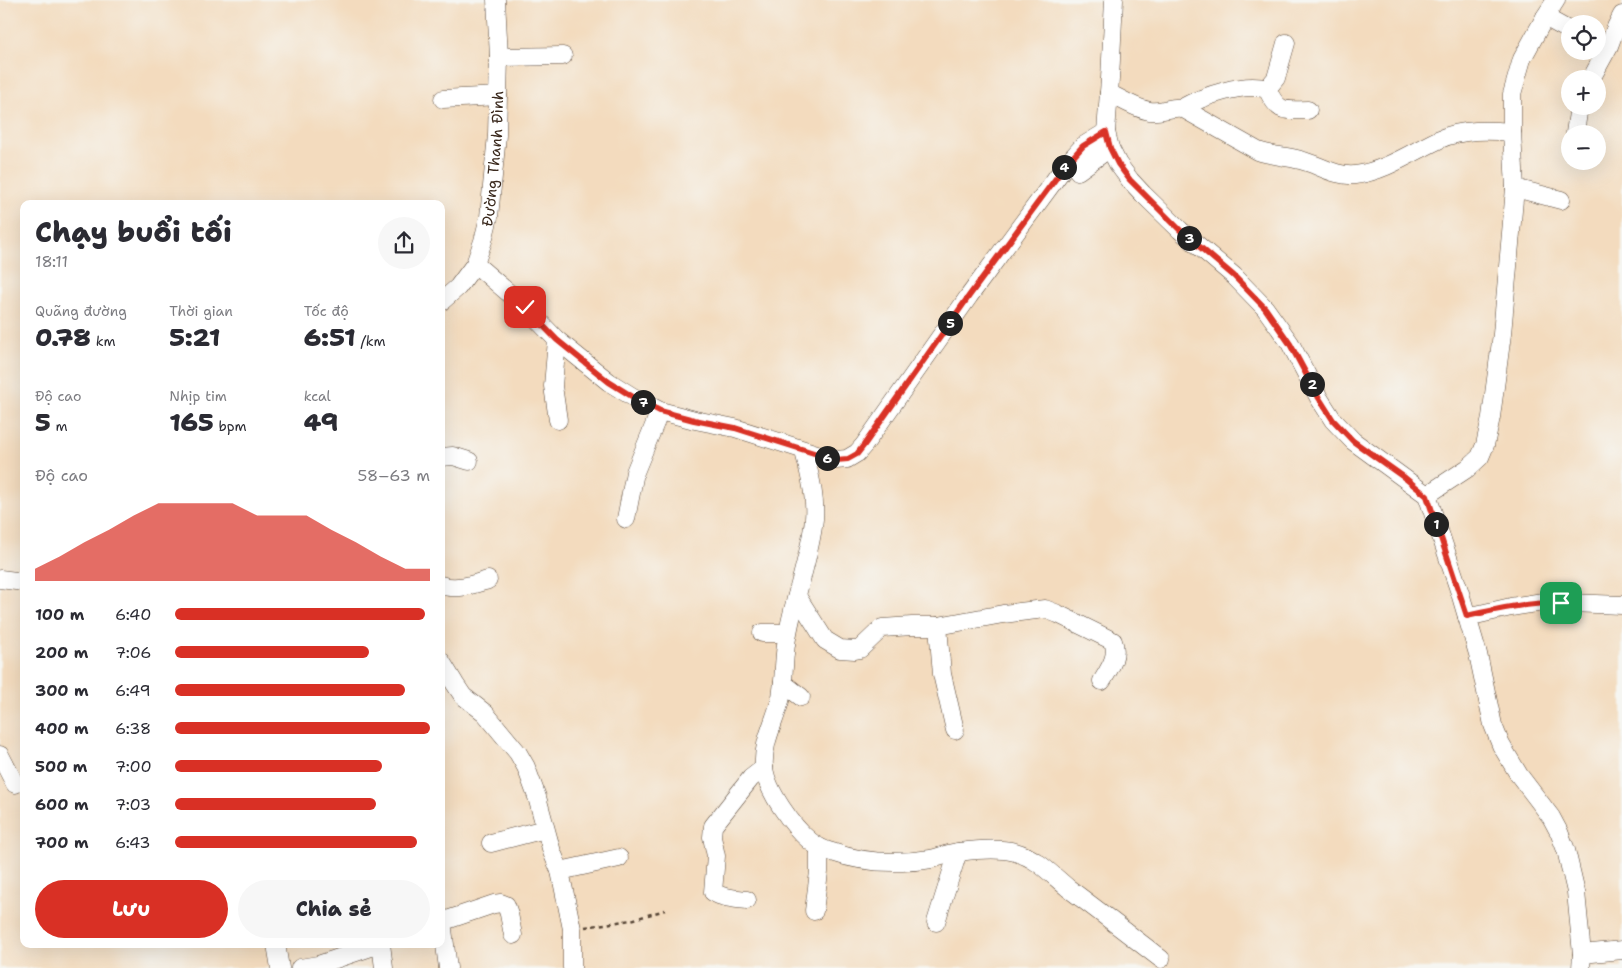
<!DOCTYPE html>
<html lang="vi">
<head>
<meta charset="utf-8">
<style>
  :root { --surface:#fff; --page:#f7f7f7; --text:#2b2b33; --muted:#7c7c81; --accent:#d93025 }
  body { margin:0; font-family:"Shantell Sans",sans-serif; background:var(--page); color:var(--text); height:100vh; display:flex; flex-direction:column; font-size:19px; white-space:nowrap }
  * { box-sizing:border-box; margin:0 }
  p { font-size:16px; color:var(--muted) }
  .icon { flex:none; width:28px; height:28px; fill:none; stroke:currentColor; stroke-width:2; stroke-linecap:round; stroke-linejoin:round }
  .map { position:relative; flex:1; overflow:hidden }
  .drawer { position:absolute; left:20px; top:200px; width:425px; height:748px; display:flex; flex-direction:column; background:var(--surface); border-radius:10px; box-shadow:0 5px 20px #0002 }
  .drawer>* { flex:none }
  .buttons { position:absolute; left:1561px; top:15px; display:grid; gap:10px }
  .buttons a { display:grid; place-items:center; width:45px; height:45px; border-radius:50%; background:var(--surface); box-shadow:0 5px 20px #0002; font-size:25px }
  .pin { position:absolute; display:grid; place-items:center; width:42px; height:42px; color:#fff; margin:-21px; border-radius:10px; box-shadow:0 2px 8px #0006 }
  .km { position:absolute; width:25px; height:25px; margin:-12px; border-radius:50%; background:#222; color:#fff; font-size:14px; line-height:25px; text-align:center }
  .round { display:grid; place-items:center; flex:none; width:52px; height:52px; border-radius:26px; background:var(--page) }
  .head { display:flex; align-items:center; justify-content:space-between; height:85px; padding:0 15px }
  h1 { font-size:28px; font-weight:800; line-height:38px }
  .stats { display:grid; grid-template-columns:repeat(3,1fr); gap:8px; height:85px; padding:5px 15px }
  .stats div { display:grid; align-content:center }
  .stats b { font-size:25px; font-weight:800 }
  .stats small { font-size:14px; font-weight:400 }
  .stats p { font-size:14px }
  .chart { height:140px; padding:10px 15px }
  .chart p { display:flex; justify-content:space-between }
  .chart svg { width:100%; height:90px; margin-top:5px; fill:var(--accent); opacity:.7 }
  .button { display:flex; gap:10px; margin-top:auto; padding:10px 15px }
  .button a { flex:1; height:58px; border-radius:30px; background:var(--accent); color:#fff; font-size:20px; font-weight:800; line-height:58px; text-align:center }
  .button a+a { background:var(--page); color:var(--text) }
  ul { padding:0 15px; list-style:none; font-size:16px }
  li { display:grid; grid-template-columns:80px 60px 1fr; align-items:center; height:38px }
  li i { height:12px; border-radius:6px; background:var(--accent) }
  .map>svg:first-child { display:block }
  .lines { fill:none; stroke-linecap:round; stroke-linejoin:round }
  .minor-casing { stroke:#574536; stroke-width:19 }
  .path { stroke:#574536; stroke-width:2.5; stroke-dasharray:4 4; stroke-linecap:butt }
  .minor { stroke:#fff; stroke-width:18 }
  .route-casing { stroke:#fff; stroke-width:10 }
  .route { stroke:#d93025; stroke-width:6 }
  .labels { text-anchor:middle; stroke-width:4.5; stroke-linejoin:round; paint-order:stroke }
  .street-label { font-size:15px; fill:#3b2a1e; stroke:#f6f6f2 }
</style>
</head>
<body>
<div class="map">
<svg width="1622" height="968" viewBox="0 0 1622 968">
  <rect width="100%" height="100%" fill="#f6f6f2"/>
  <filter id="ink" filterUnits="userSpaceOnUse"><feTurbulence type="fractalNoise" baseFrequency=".02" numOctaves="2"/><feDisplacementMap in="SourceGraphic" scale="10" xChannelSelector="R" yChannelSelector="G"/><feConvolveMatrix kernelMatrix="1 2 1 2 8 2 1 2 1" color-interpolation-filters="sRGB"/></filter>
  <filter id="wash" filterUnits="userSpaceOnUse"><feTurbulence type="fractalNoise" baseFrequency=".0096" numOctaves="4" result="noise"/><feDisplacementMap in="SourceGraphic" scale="20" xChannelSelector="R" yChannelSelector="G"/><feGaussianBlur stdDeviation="1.12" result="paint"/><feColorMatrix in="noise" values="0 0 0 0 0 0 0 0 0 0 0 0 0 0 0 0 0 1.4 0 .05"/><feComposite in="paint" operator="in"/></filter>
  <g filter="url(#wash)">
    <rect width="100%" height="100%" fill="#f3dbbe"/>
  </g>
  <g filter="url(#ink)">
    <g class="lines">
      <g class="minor-casing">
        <g id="minor">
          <polyline points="1114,0 1110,79 1106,132 1110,148 1118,164 1130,180 1143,194 1180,230 1234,276 1265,308 1290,343 1319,398 1333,420 1353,441 1427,495 1460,593 1478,654 1493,725 1501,745 1519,775 1551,817 1559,832 1566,850 1576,892 1582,954 1581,968"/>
          <polyline points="1545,17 1570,31"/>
          <polyline points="499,57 563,56"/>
          <polyline points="1591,79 1609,46 1616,27 1622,15"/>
          <polyline points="1267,89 1276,78 1286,43"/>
          <path d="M1109 93C1121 99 1136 109 1150 111 1161 113 1171 106 1182 108L1258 151C1272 156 1286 156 1300 160 1318 164 1335 177 1355 175 1384 172 1414 151 1440 139 1463 129 1488 130 1512 132"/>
          <polyline points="443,99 498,96"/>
          <path d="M1182 108C1203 96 1244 82 1267 89 1279 114 1284 110 1308 110"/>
          <polyline points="1575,133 1579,106"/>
          <polyline points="1078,171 1110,148"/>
          <polyline points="1515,188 1561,200"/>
          <polyline points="475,264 525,307 557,340 609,382 633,397 660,411 695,420 735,428 836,460 847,459 857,453 864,445 969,296 1065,166 1083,146 1106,132"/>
          <path id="s1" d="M441 302 458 287 475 264 483 241 489 217 497 135 499 57 496 0"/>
          <polyline points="557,340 553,386 558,420"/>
          <path d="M804 451C809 473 816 496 814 519 810 558 795 594 788 633 783 654 785 675 781 697 776 720 762 742 764 767 766 790 793 827 810 841 816 846 824 850 832 852 863 863 899 864 931 859 940 857 949 853 959 852 974 850 1000 848 1015 852 1037 858 1051 874 1068 888 1099 911 1130 935 1161 959"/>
          <polyline points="441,457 453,456 469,461"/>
          <polyline points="1427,495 1468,468 1480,457 1485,445 1491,417 1502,334 1515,188 1512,132 1512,94 1522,59 1545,17 1556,0"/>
          <polyline points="626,519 635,472 660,411"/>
          <polyline points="0,579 24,582"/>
          <path d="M441 585C456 591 474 584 488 580"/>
          <path d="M797 596 825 640 840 649 855 650 860 649 882 628 912 626H938L1003 614 1045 609 1058 614 1113 641C1119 656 1109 669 1102 681"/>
          <polyline points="1467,617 1511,607 1543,602 1622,605"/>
          <polyline points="938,626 942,674 955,730"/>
          <polyline points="762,633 787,633"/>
          <polyline points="441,661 455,684 463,696 485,713 518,753 526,767 537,797 552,852 560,871 572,929 572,968"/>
          <polyline points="783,683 801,697"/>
          <polyline points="0,755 15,784"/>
          <polyline points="491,843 545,829"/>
          <polyline points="560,871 619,858"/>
          <path d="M747 900C736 899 722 898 713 892L716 856 712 837 713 826 751 778 764 768"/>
          <polyline points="814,911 819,872 819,847"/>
          <polyline points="441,922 494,904 501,903 506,905 509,914 513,935"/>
          <polyline points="442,922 448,968"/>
          <polyline points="936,922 958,852"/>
          <polyline points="276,944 280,968"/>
          <polyline points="381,944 384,968"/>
          <polyline points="1582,954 1622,950"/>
          <polyline points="300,968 318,965 380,944"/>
        </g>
      </g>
      <polyline class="path" points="585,927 631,920 665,910"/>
      <use href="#minor" class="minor"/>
    </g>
  </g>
  <g class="lines" filter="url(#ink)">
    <g class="route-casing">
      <path id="route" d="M525 307 557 340 609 382 633 397 660 411 694 420 735 428 836 460 848 459 857 454 864 445 969 296 1065 166 1083 146 1106 132 1110 148 1118 164 1130 180 1180 230 1234 276 1265 308 1290 344 1319 398 1333 420 1353 441 1405 478 1427 496 1467 616C1498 609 1529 602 1561 603"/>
    </g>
    <use href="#route" class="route"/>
  </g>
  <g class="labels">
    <g class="street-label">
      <text dy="5" stroke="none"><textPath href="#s1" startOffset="159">Đường Thanh Đình</textPath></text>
    </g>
  </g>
</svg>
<div class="buttons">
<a><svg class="icon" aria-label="locate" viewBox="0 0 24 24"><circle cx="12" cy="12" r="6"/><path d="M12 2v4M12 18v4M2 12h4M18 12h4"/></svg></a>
<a>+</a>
<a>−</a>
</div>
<div class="pin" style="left:1561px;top:603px;background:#1e9e55"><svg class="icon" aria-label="arrive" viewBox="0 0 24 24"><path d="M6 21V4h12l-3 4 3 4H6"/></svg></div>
<div class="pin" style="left:525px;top:307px;background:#d93025"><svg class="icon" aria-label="check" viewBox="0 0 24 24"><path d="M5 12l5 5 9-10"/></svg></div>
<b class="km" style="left:1436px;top:524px">1</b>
<b class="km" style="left:1312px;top:384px">2</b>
<b class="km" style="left:1189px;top:238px">3</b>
<b class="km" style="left:1064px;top:167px">4</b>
<b class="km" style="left:950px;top:323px">5</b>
<b class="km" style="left:827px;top:458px">6</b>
<b class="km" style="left:643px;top:402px">7</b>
<section class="drawer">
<div class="head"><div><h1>Chạy buổi tối</h1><p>18:11</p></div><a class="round"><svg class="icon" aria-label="share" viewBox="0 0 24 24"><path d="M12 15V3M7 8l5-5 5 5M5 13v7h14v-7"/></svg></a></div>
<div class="stats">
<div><p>Quãng đường</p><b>0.78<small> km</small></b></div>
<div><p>Thời gian</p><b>5:21</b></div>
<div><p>Tốc độ</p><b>6:51<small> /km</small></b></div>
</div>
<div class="stats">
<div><p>Độ cao</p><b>5<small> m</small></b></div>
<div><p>Nhịp tim</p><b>165<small> bpm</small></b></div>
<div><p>kcal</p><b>49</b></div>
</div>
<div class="chart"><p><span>Độ cao</span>58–63 m</p>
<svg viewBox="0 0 160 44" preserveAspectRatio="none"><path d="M0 44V38L10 32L20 25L30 19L40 12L50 6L60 6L70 6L80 6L90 12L100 12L110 12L120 19L130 25L140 32L150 38L160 38V44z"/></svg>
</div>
<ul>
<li><b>100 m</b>6:40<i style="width:98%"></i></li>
<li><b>200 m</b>7:06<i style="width:76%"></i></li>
<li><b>300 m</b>6:49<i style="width:90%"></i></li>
<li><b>400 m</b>6:38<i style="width:100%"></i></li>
<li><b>500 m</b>7:00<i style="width:81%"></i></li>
<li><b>600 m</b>7:03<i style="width:79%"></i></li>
<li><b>700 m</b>6:43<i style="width:95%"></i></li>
</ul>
<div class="button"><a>Lưu</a><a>Chia sẻ</a></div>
</section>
</div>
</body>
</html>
